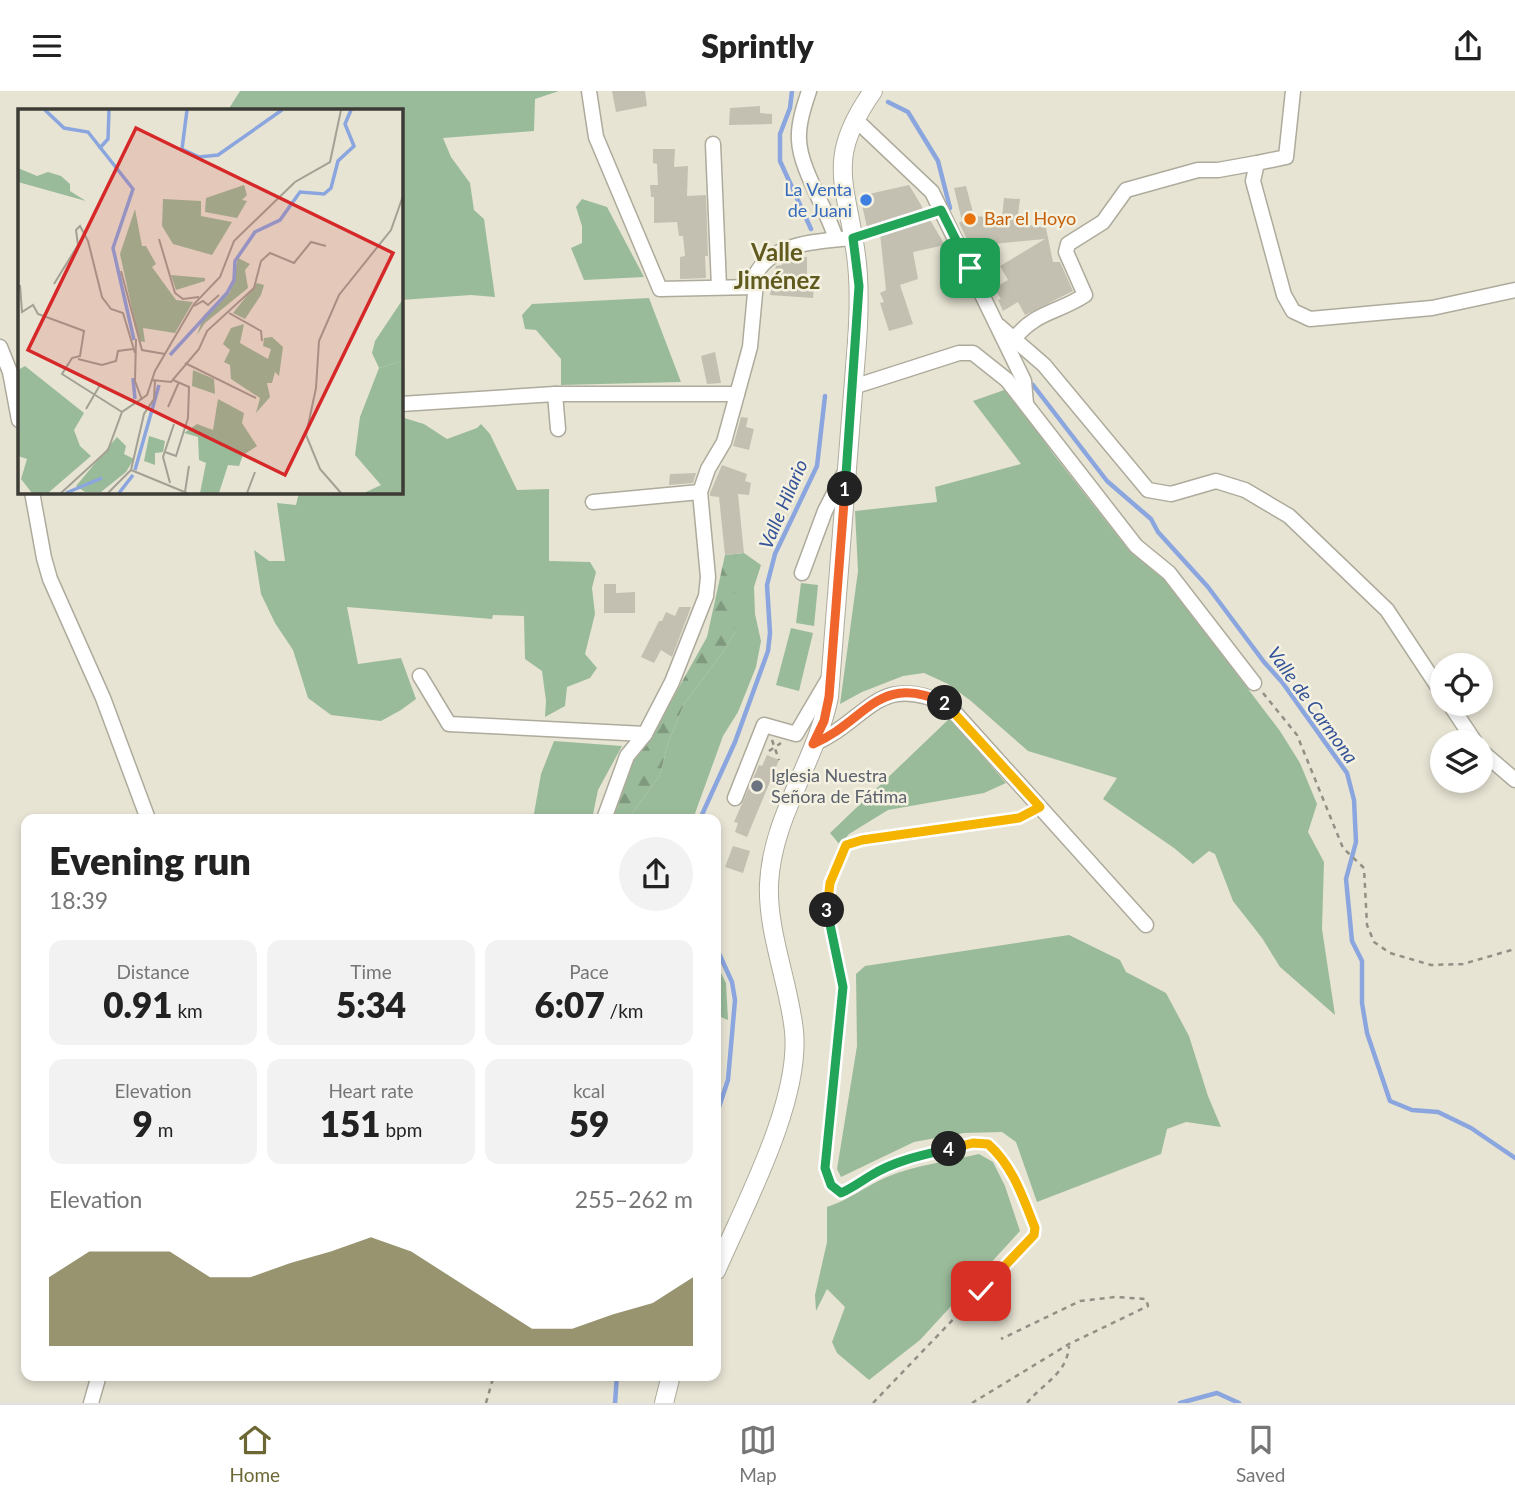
<!DOCTYPE html>
<html lang="en">
<head>
<meta charset="utf-8">
<style>
  :root { --surface:#fff; --page:#f2f2f2; --text:#222; --muted:#767676; --line:#e0e0e0; --accent:#6c6733 }
  body { margin:0; font-family:Lato,sans-serif; background:var(--page); color:var(--text); height:100vh; display:flex; flex-direction:column; font-size:26px; white-space:nowrap }
  * { box-sizing:border-box; margin:0 }
  p { font-size:23px; color:var(--muted) }
  .icon { flex:none; width:38px; height:38px; fill:none; stroke:currentColor; stroke-width:2; stroke-linecap:round; stroke-linejoin:round }
  .map { position:relative; flex:1; overflow:hidden }
  .panel { position:absolute; left:21px; top:723px; width:700px; height:567px; display:flex; flex-direction:column; background:var(--surface); border-radius:14px; box-shadow:0 4px 10px #0003 }
  .panel>* { flex:none }
  .buttons { position:absolute; left:1430px; top:562px; display:grid; gap:14px }
  .buttons a { display:grid; place-items:center; width:63px; height:63px; border-radius:50%; background:var(--surface); box-shadow:0 4px 10px #0003; font-size:35px }
  .pin { position:absolute; display:grid; place-items:center; width:60px; height:60px; color:#fff; margin:-30px; border-radius:14px; box-shadow:0 4px 10px #0006 }
  .km { position:absolute; width:35px; height:35px; margin:-18px; border-radius:50%; background:#222; color:#fff; font-size:19px; line-height:35px; text-align:center }
  .round { display:grid; place-items:center; flex:none; width:74px; height:74px; border-radius:37px; background:var(--page) }
  .head { display:flex; align-items:center; justify-content:space-between; height:119px; padding:0 28px }
  h1 { font-size:38px; font-weight:800; line-height:52px }
  .stats { display:grid; grid-template-columns:repeat(3,1fr); gap:10px; height:119px; padding:7px 28px }
  .stats div { display:grid; align-content:center; border-radius:14px; background:var(--page); text-align:center }
  .stats b { font-size:35px; font-weight:800 }
  .stats small { font-size:19px; font-weight:400 }
  .stats p { font-size:19px }
  .chart { height:196px; padding:14px 28px }
  .chart p { display:flex; justify-content:space-between }
  .chart svg { width:100%; height:126px; margin-top:7px; fill:var(--accent); opacity:.7 }
  header { display:flex; justify-content:space-between; align-items:center; height:91px; padding:0 28px; background:var(--surface); font-size:32px; font-weight:800 }
  .tab-bar { display:flex; justify-content:space-around; align-items:center; height:98px; border-top:2px solid var(--line); background:var(--surface); font-size:19px; color:var(--muted) }
  .tab-bar a { display:grid; justify-items:center; gap:4px }
  .tab-bar .on { color:var(--accent) }
  .map>svg:first-child { display:block }
  .grass { fill:#9abb9a }
  .forest { fill:url(#forest-firs) }
  .lines { fill:none; stroke-linecap:round; stroke-linejoin:round }
  .stream { stroke:#8ba6df; stroke-width:4.5 }
  .building { fill:#c3c0b1 }
  .minor-casing { stroke:#aeab9c; stroke-width:17 }
  .major-casing { stroke:#aeab9c; stroke-width:20 }
  .path { stroke:#929085; stroke-width:2.5; stroke-dasharray:5 5; stroke-linecap:butt }
  .minor { stroke:#fff; stroke-width:14 }
  .major { stroke:#fff; stroke-width:18 }
  .split-1-casing { stroke:#fff; stroke-width:14 }
  .split-2-casing { stroke:#fff; stroke-width:14 }
  .split-3-casing { stroke:#fff; stroke-width:14 }
  .split-4-casing { stroke:#fff; stroke-width:14 }
  .split-5-casing { stroke:#fff; stroke-width:14 }
  .split-1 { stroke:#22a559; stroke-width:9 }
  .split-2 { stroke:#f0652b; stroke-width:9 }
  .split-3 { stroke:#f5b400; stroke-width:9 }
  .split-4 { stroke:#22a559; stroke-width:9 }
  .split-5 { stroke:#f5b400; stroke-width:9 }
  .shop-dot { fill:#3f7fe0; stroke:#f4f1e1; stroke-width:2.5 }
  .food-dot { fill:#e8710a; stroke:#f4f1e1; stroke-width:2.5 }
  .worship-dot { fill:#6b7280; stroke:#f4f1e1; stroke-width:2.5 }
  .labels { text-anchor:middle; stroke-width:5; stroke-linejoin:round; paint-order:stroke }
  .shop-label { font-size:18px; fill:#366cbe; stroke:#f4f1e1; text-anchor:end }
  .food-label { font-size:18px; fill:#c56008; stroke:#f4f1e1; text-anchor:start }
  .worship-label { font-size:18px; fill:#5b616d; stroke:#f4f1e1; text-anchor:start }
  .water-label { font-size:19px; font-style:italic; fill:#355398; stroke:#f4f1e1 }
  .district-label { font-size:24px; font-weight:bold; fill:#605a1e; stroke:#f4f1e1 }
  .inset-river { fill:none; stroke:#8ba6df; stroke-width:3.5 }
  .inset-road { fill:none; stroke:#a3a094; stroke-width:2 }
  .view { fill:#d62828; fill-opacity:0.15; stroke:#d62828; stroke-width:3.5 }
  .inset-edge { fill:none; stroke:#3c3b35; stroke-width:3.5 }
</style>
</head>
<body>
<header><svg class="icon" aria-label="menu" viewBox="0 0 24 24"><path d="M4 6h16M4 12h16M4 18h16"/></svg>Sprintly<svg class="icon" aria-label="share" viewBox="0 0 24 24"><path d="M12 15V3M7 8l5-5 5 5M5 13v7h14v-7"/></svg></header>
<div class="map">
<svg width="1515" height="1312" viewBox="0 0 1515 1312">
  <defs>
    <pattern id="forest-firs" width="22" height="20" patternUnits="userSpaceOnUse" patternTransform="scale(1.75)"><rect width="22" height="20" fill="#9abb9a"/><path d="M5 1l3.5 6h-7zM16 11l3.5 6h-7z" fill="#7f997e"/></pattern>
  </defs>
  <rect width="100%" height="100%" fill="#e7e4d4"/>
  <g class="grass">
    <polygon points="240,0 559,0 535,8 534,40 443,47 451,66 470,92 474,119 484,128 495,206 471,204 401,209 401,19 228,19"/>
    <polygon points="582,108 607,116 644,186 584,189 571,157 582,152 582,135 576,116"/>
    <polygon points="649,207 681,291 561,294 561,268 536,239 525,238 522,224 532,213"/>
    <polygon points="1007,298 1054,364 1128,458 1166,490 1280,640 1300,672 1317,713 1308,741 1324,771 1322,838 1335,924 1280,876 1262,847 1233,810 1215,763 1209,760 1193,773 1174,757 1103,708 1117,687 1028,660 971,610 948,593 924,582 903,585 862,601 840,613 858,480 855,420 937,411 935,396 1021,373 973,310"/>
    <polygon points="401,326 424,333 447,348 477,337 481,333 490,343 517,399 549,398 549,470 590,471 596,481 592,497 595,523 585,563 597,577 590,587 567,596 565,615 545,626 546,610 542,580 525,568 524,525 493,524 492,528 347,516 358,573 401,567 416,608 401,619 381,630 331,624 308,607 293,559 275,532 261,503 254,459 269,470 285,470 277,412 296,414 299,401 401,401"/>
    <polygon points="744,462 761,474 754,496 755,523 761,550 756,576 738,621 723,645 693,728 628,728 660,684 668,652 684,613 724,560 735,541 735,463"/>
    <polygon points="801,492 818,494 814,535 796,532"/>
    <polygon points="791,537 813,542 799,600 776,594"/>
    <polygon points="950,627 1006,692 984,702 888,719 849,743 840,754 830,742"/>
    <polygon points="554,650 622,655 598,699 592,728 533,728 541,683"/>
    <polygon points="1069,844 1120,869 1126,881 1166,902 1189,945 1208,1005 1221,1036 1186,1031 1167,1038 1161,1063 1037,1111 1016,1051 1002,1041 964,1042 914,1051 841,1086 837,1078 857,955 856,883 865,875"/>
    <polygon points="716,872 726,892 728,929 716,924"/>
    <path d="M979 1063 993 1071 1005 1095 1020 1140 920 1249 869 1289 837 1262 832 1251 845 1216 827 1198 816 1220 815 1204 827 1151V1116C849 1109 866 1095 887 1086 916 1074 949 1070 979 1063Z"/>
  </g>
  <polygon class="forest" points="735,463 735,541 724,560 684,613 668,652 660,684 628,728 609,728 634,667 655,639 707,546 725,464"/>
  <g class="lines">
    <g class="stream">
      <polyline points="792,0 790,17 780,43 780,70 811,138"/>
      <polyline points="888,11 908,21 938,70 950,117"/>
      <polyline points="1033,294 1107,390 1151,428 1158,441 1208,496 1264,571 1282,591 1347,682 1354,709 1356,751 1346,788 1352,850 1362,870 1362,912 1367,942 1390,1010 1412,1019 1438,1021 1471,1037 1515,1067"/>
      <polyline points="700,728 735,651 768,560 770,542 767,494 775,463 817,375 825,305"/>
      <polyline points="716,856 732,891 735,909 728,989 716,1025"/>
      <polyline points="615,1312 617,1284"/>
      <polyline points="1180,1312 1217,1302 1239,1312"/>
    </g>
  </g>
  <g class="building">
    <polygon points="612,0 645,0 647,15 616,21"/>
    <polygon points="760,15 760,22 772,23 772,33 729,34 730,17"/>
    <polygon points="653,58 675,58 674,76 688,75 687,105 706,104 708,165 705,165 706,187 680,188 680,166 685,165 683,145 679,145 677,131 654,132 654,106 651,106 650,94 658,94 657,73 653,72"/>
    <polygon points="909,94 945,154 913,161 918,188 900,194 913,233 889,240 880,212 884,211 880,202 886,199 879,133 867,136 860,105"/>
    <polygon points="966,95 974,125 1002,127 1004,107 1020,108 1017,132 1046,137 1053,171 1060,171 1073,200 1025,224 1018,211 1003,220 998,209 1001,208 994,197 1008,189 1000,175 1045,148 983,154 975,157 971,149 968,150 959,132 962,130 954,97"/>
    <polygon points="796,166 807,166 807,189 811,189 810,195 814,196 813,207 770,204 776,175 782,174 782,171 787,169 796,170"/>
    <polygon points="715,261 721,292 707,293 701,265"/>
    <polygon points="741,326 748,327 746,336 754,338 749,359 733,355"/>
    <polygon points="722,374 747,383 745,390 751,392 749,404 738,403 744,462 725,464 719,406 710,405 710,402"/>
    <polygon points="696,382 693,392 669,394 670,383"/>
    <polygon points="604,493 616,493 616,502 635,501 635,522 604,522"/>
    <polygon points="679,516 691,516 672,566 661,559 654,572 641,566 659,530 662,530 666,521 675,525"/>
    <polygon points="767,664 779,669 747,746 735,741 738,732 734,731 759,674 762,675"/>
    <polygon points="733,755 750,760 743,782 725,776"/>
  </g>
  <g class="lines">
    <g class="minor-casing">
      <g id="minor">
        <polyline points="589,0 596,46 660,198 754,196"/>
        <path d="M809 0C804 15 798 33 799 49 800 78 827 118 836 148"/>
        <polyline points="1293,0 1286,66 1257,72 1253,90 1284,204 1293,220 1310,228 1432,217 1515,199"/>
        <polyline points="855,28 932,101 1024,290 1026,313"/>
        <polyline points="713,53 719,196"/>
        <polyline points="999,235 1044,274 1148,399 1171,403 1216,390 1245,399 1289,425 1387,519 1442,602"/>
        <path d="M1014 248C1036 220 1058 222 1085 204L1066 161 1068 153 1103 131 1126 99 1198 79H1218L1257 72"/>
        <polyline points="0,256 10,281 19,329"/>
        <polyline points="853,296 959,262 973,262 1007,289 1136,455 1169,482 1254,592"/>
        <polyline points="555,303 558,338"/>
        <polyline points="401,313 555,303 737,303"/>
        <polyline points="32,401 44,467 50,488 103,607 148,728"/>
        <polyline points="593,411 700,401"/>
        <polyline points="802,482 825,420 844,383"/>
        <polyline points="420,585 449,633 645,643"/>
        <polyline points="1449,612 1475,651"/>
        <path d="M813 653C869 629 877 580 948 614L1146 834"/>
        <polyline points="1480,659 1515,689"/>
        <polyline points="735,707 764,634 796,643 829,587"/>
        <path d="M604 728 627 665 645 643 672 591 706 505 708 486 700 401 708 378 724 351 750 256 757 181C775 151 821 150 853 147"/>
        <polyline points="91,1312 99,1284"/>
      </g>
    </g>
    <g class="major-casing">
      <g id="major">
        <path d="M716 1180C744 1115 801 1010 794 940 789 892 767 841 769 793 772 726 816 670 829 606L857 251C859 222 860 193 856 164 846 91 825 68 873 0"/>
        <polyline points="664,1312 671,1284"/>
      </g>
    </g>
    <g class="path">
      <polyline points="867,141 928,123"/>
      <polyline points="1263,602 1297,644 1343,757 1364,777 1367,834 1374,851 1390,862 1431,874 1463,873 1515,858"/>
      <polyline points="772,649 779,669"/>
      <polyline points="769,660 781,652"/>
      <polyline points="486,1312 494,1284"/>
      <path d="M873 1312 1034 1144 1035 1137C1023 1107 1013 1075 988 1053 953 1052 899 1066 869 1085 859 1091 852 1097 841 1102L831 1094 825 1077 843 896 826 814 830 792 846 754 862 749 1019 727 1027 723"/>
      <polyline points="972,1312 1069,1253 1148,1215 1146,1208 1115,1206 1080,1210 1001,1248"/>
      <path d="M1027 1312C1043 1292 1067 1283 1069 1255"/>
    </g>
    <use href="#minor" class="minor"/>
    <use href="#major" class="major"/>
  </g>
  <g class="lines">
    <g class="split-1-casing">
      <polyline id="split-1" points="845,398 859,195 853,147 941,119 970,177"/>
    </g>
    <g class="split-2-casing">
      <path id="split-2" d="M845 398 829 606 824 630 813 653C866 631 878 580 945 612"/>
    </g>
    <g class="split-3-casing">
      <polyline id="split-3" points="827,819 830,792 846,754 862,749 1019,727 1040,716 945,612"/>
    </g>
    <g class="split-4-casing">
      <path id="split-4" d="M827 819 843 896 825 1077 831 1094 841 1102C852 1097 860 1091 870 1085 894 1070 922 1064 949 1058"/>
    </g>
    <g class="split-5-casing">
      <path id="split-5" d="M949 1058 973 1052 988 1053C1013 1075 1023 1107 1035 1137L1034 1144 981 1200"/>
    </g>
    <use href="#split-1" class="split-1"/>
    <use href="#split-2" class="split-2"/>
    <use href="#split-3" class="split-3"/>
    <use href="#split-4" class="split-4"/>
    <use href="#split-5" class="split-5"/>
  </g>
  <circle class="shop-dot" cx="866" cy="109" r="7"/>
  <circle class="food-dot" cx="970" cy="128" r="7"/>
  <circle class="worship-dot" cx="757" cy="695" r="7"/>
  <g class="labels">
    <g class="shop-label">
      <text x="852" y="105">La Venta<tspan x="852" dy="21">de Juani</tspan></text>
    </g>
    <g class="food-label">
      <text x="984" y="134">Bar el Hoyo</text>
    </g>
    <g class="worship-label">
      <text x="771" y="691">Iglesia Nuestra<tspan x="771" dy="21">Señora de Fátima</tspan></text>
    </g>
    <g class="water-label">
      <text transform="translate(783 413) rotate(-67)" y="7">Valle Hilario</text>
      <text transform="translate(1313 614) rotate(54)" y="7">Valle de Carmona</text>
    </g>
    <g class="district-label">
      <text x="777" y="170">Valle<tspan x="777" dy="28">Jiménez</tspan></text>
    </g>
  </g>
  <g transform="translate(18 18)">
    <rect width="385" height="385" fill="#e7e4d4"/>
    <path d="M0 59 19 67 30 63 43 67 52 75V82L68 92 0 73ZM226 76 229 86 224 91 229 92 219 109 187 103 188 89ZM145 90 183 92V107L214 113 194 146 155 135 144 117ZM117 100 124 137H128L138 155 134 158 158 191 175 193 157 224 125 219 127 233 121 232 102 145ZM220 149 232 155 227 161 230 179 187 214 179 226 186 206 212 183ZM153 166 187 169V172L158 181ZM239 174 246 176 243 186 227 210 215 204ZM385 190V252L361 259 354 244 357 232ZM226 215 222 234 250 250 253 240 245 237 246 229 254 228 265 238 261 267 257 263 254 274H249L252 288 238 304 242 289 213 270 212 256 206 253 212 241 205 235 213 219ZM7 257 66 304 56 321 62 337 73 347 30 384H14L3 370 9 350 0 347V261ZM175 261 196 270 197 285 174 277ZM200 290 226 304 224 314 239 337 225 346 221 357 210 356 201 384H182L188 354 181 351 180 328 166 324 179 315 195 321ZM131 327 147 332 145 343 137 344V356L126 352ZM99 328 108 337 106 345 116 350 108 363 83 383H67L58 377Z" fill="#9abb9a"/>
    <path d="M385 252V384H346L363 376 337 346 342 308 361 259Z" fill="#9abb9a"/>
    <path class="inset-river" d="M27 1 46 19 70 23 115 80 95 139 116 231M169 1 164 40 181 48 200 46 264 1M81 40 90 30 91 1M152 246 209 184 216 171 217 152 237 123 262 111 282 83 306 85 313 79 320 52 336 37 327 15 333 1M115 269 117 290M117 361 141 276M48 384 84 369M101 384 115 366"/>
    <path class="inset-road" d="M141 130 157 184 165 190 181 188M103 162 124 241 147 245M36 175 60 136 58 121 62 117 70 132 84 188 93 200 105 204 117 244M2 176 4 203 15 196 20 205 66 222 62 247 54 249 44 265 104 303M176 197 185 192 190 196 201 186M211 204 243 222 244 232M118 230 117 272 124 291M60 250 84 256 98 252 100 242 115 240M167 254 238 289M134 271 153 273 181 240 189 222 236 179 243 152 252 144 276 154 293 133 308 137M150 298 161 273M68 300 82 276M147 343 158 347 170 309 171 278 155 271M113 361 169 384M152 374 145 348 156 315M167 383 171 357M43 384 90 341 104 303 129 286 137 262 176 195 202 168 216 132 277 73 312 53 323 1M90 384 113 361 126 305 136 290 137 272M229 384 237 363M323 384 302 360 288 326 298 279 301 232 321 186 373 121 385 87"/>
    <path class="view" d="M118 19 375 144 267 366 10 241Z"/>
    <rect width="385" height="385" class="inset-edge"/>
  </g>
</svg>
<div class="buttons">
<a><svg class="icon" aria-label="locate" viewBox="0 0 24 24"><circle cx="12" cy="12" r="6"/><path d="M12 2v4M12 18v4M2 12h4M18 12h4"/></svg></a>
<a><svg class="icon" aria-label="layers" viewBox="0 0 24 24"><path d="M12 4l9 5-9 5-9-5zM3 14l9 5 9-5"/></svg></a>
</div>
<div class="pin" style="left:970px;top:177px;background:#1e9e55"><svg class="icon" aria-label="arrive" viewBox="0 0 24 24"><path d="M6 21V4h12l-3 4 3 4H6"/></svg></div>
<div class="pin" style="left:981px;top:1200px;background:#d93025"><svg class="icon" aria-label="check" viewBox="0 0 24 24"><path d="M5 12l5 5 9-10"/></svg></div>
<b class="km" style="left:845px;top:398px">1</b>
<b class="km" style="left:945px;top:612px">2</b>
<b class="km" style="left:827px;top:819px">3</b>
<b class="km" style="left:949px;top:1058px">4</b>
<section class="panel">
<div class="head"><div><h1>Evening run</h1><p>18:39</p></div><a class="round"><svg class="icon" aria-label="share" viewBox="0 0 24 24"><path d="M12 15V3M7 8l5-5 5 5M5 13v7h14v-7"/></svg></a></div>
<div class="stats">
<div><p>Distance</p><b>0.91<small> km</small></b></div>
<div><p>Time</p><b>5:34</b></div>
<div><p>Pace</p><b>6:07<small> /km</small></b></div>
</div>
<div class="stats">
<div><p>Elevation</p><b>9<small> m</small></b></div>
<div><p>Heart rate</p><b>151<small> bpm</small></b></div>
<div><p>kcal</p><b>59</b></div>
</div>
<div class="chart"><p><span>Elevation</span>255–262 m</p>
<svg viewBox="0 0 160 44" preserveAspectRatio="none"><path d="M0 44V20L10 11L20 11L30 11L40 20L50 20L60 15L70 11L80 6L90 11L100 20L110 29L120 38L130 38L140 33L150 29L160 20V44z"/></svg>
</div>
</section>
</div>
<nav class="tab-bar">
<a class="on"><svg class="icon" aria-label="home" viewBox="0 0 24 24"><path d="M3 11l9-7 9 7M6 9v11h12V9"/></svg>Home</a>
<a><svg class="icon" aria-label="map" viewBox="0 0 24 24"><path d="M3 6l6-2 6 2 6-2v14l-6 2-6-2-6 2zM9 4v14M15 6v14"/></svg>Map</a>
<a><svg class="icon" aria-label="saved" viewBox="0 0 24 24"><path d="M7 4h10v16l-5-4-5 4z"/></svg>Saved</a>
</nav>
</body>
</html>
